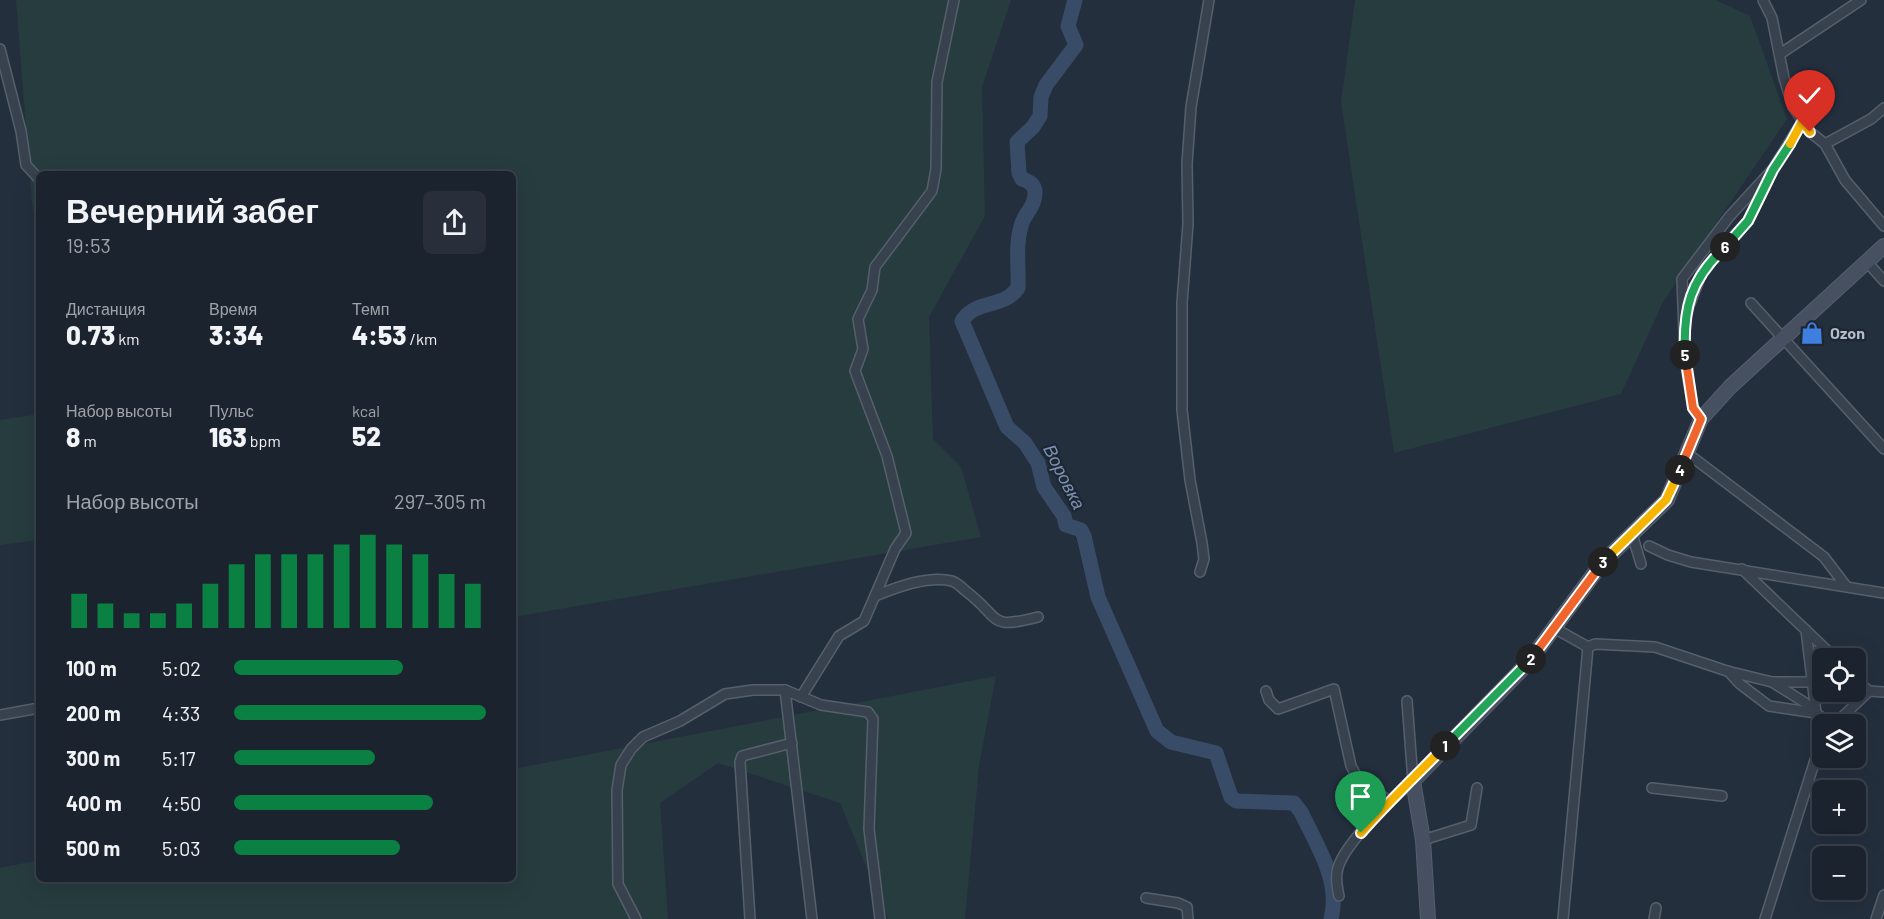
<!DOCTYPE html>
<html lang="ru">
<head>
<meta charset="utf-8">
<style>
  :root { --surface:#1b232e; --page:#282f3a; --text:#f1f3f6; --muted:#a0a4aa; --line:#39404a; --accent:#0b8043 }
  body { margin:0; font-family:Barlow,sans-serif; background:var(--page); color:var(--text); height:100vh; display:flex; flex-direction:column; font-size:22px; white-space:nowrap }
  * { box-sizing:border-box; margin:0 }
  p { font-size:20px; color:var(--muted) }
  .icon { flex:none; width:33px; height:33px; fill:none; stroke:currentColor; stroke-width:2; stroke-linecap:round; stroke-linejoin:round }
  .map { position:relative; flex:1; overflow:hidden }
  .drawer { position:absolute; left:36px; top:171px; width:480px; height:711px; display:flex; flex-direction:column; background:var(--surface); border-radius:9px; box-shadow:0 6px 24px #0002,0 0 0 2px var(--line) }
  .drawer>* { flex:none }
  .fabs { position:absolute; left:1812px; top:648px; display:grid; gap:12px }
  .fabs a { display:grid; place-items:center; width:54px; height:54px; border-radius:9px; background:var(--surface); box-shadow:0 6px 24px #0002,0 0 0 2px var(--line); font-size:30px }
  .pin { position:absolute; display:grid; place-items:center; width:51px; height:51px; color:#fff; margin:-62px -26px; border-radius:50% 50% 50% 0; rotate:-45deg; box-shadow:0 0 6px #0007 }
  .pin .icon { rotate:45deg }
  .km { position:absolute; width:30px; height:30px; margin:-15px; border-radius:50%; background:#222; color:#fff; font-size:16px; line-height:30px; text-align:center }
  .round { display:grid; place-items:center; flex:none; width:63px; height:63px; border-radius:9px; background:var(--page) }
  .overview { display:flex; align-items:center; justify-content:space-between; height:102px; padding:0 30px }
  h1 { font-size:33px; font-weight:800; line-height:45px }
  .stats { display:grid; grid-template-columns:repeat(3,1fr); gap:9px; height:102px; padding:6px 30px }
  .stats div { display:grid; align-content:center }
  .stats b { font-size:26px; font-weight:800 }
  .stats small { font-size:16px; font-weight:400 }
  .stats p { font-size:16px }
  .chart { height:168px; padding:12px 30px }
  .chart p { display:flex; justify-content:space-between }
  .chart svg { width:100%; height:108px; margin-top:6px; stroke:var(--accent); stroke-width:6 }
  ul { padding:0 30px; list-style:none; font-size:20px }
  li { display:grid; grid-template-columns:96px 72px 1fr; align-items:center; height:45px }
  li i { height:15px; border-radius:8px; background:var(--accent) }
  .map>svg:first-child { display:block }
  .green { fill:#263c3f }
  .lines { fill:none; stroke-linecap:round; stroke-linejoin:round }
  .river { stroke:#394c67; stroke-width:15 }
  .street-casing { stroke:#565f6c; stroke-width:12 }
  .secondary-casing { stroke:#565f6c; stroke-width:16 }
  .street { stroke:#38414e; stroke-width:9 }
  .secondary { stroke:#465061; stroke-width:14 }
  .split-1-casing { stroke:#fff; stroke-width:12 }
  .split-2-casing { stroke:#fff; stroke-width:12 }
  .split-3-casing { stroke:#fff; stroke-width:12 }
  .split-4-casing { stroke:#fff; stroke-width:12 }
  .split-5-casing { stroke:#fff; stroke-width:12 }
  .split-6-casing { stroke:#fff; stroke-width:12 }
  .split-7-casing { stroke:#fff; stroke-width:12 }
  .split-8-casing { stroke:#fff; stroke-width:12 }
  .split-1 { stroke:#f5b400; stroke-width:8 }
  .split-2 { stroke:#22a559; stroke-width:8 }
  .split-3 { stroke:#f0652b; stroke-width:8 }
  .split-4 { stroke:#f5b400; stroke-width:8 }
  .split-5 { stroke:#f0652b; stroke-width:8 }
  .split-6 { stroke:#22a559; stroke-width:8 }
  .split-7 { stroke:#22a559; stroke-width:8 }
  .split-8 { stroke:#f5b400; stroke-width:8 }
  .labels { text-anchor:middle; stroke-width:4.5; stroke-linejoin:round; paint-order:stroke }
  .poi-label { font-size:16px; font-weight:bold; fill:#b4bcc9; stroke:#1d2633; text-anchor:start }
  .water-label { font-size:18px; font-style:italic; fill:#7c92b1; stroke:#1d2633 }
</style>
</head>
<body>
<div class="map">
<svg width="1884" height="919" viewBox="0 0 1884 919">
  <rect width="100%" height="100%" fill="#242f3e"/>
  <g class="green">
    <polygon points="16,0 1011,0 982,87 985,216 929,317 933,439 961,467 981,537 513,617 513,174 39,174 39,237 32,204"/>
    <polygon points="1355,0 1716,0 1750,16 1787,119 1663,302 1621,394 1394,453 1341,102"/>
    <polygon points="39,414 39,540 0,545 0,420"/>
    <polygon points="996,676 979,766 965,919 888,919 840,803 718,763 660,803 668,919 0,919 0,868 39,860 39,879 513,879 513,769"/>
  </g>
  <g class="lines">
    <path class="river" d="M1075 0 1068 26 1076 45 1046 85 1041 97 1040 116 1033 127 1017 142 1019 173 1022 179C1029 181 1034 184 1035 191 1036 207 1024 213 1021 226 1015 247 1019 267 1018 288 1002 310 977 298 962 321L1007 427 1025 443 1038 463 1044 487 1064 516 1066 525 1081 530 1084 536 1098 597 1157 731 1171 742 1216 753 1231 797 1236 801 1294 803 1301 812C1317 846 1341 881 1331 919"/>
    <g class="street-casing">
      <g id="street">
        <polyline points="1763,0 1772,18 1784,78 1793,107 1810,132 1825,144 1845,180 1884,226"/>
        <polyline points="0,49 21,131 26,165 39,179"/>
        <polyline points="1780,54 1861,0"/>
        <polyline points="1825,144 1871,119 1884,108"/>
        <polyline points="1867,262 1884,281"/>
        <polyline points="1751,303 1884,449"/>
        <polyline points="1684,319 1702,272 1748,221 1768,180"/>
        <polyline points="1701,419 1693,408 1685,359 1682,279 1729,217 1773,169 1802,122"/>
        <polyline points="1687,453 1824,557 1846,586"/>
        <polyline points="1632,534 1641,564"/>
        <polyline points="1649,546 1668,555 1691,562 1884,593"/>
        <polyline points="1742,569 1835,658"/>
        <polyline points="1200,572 1204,559 1202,543 1190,480 1182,410 1182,303 1188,224 1187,164 1191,107 1209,0"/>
        <path d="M875 596C897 587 929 575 952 581 958 583 963 589 967 592 1002 619 988 630 1038 617"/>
        <polyline points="1554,628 1588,647"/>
        <polyline points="1728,671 1740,684 1769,706 1816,713 1806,630"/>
        <polyline points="1856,680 1869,691"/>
        <polyline points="1772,682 1822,682"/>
        <polyline points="785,690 812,919"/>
        <polyline points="1266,691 1269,700 1278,709 1334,689 1351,766 1357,777 1389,801"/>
        <polyline points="801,697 839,636 864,621 895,549 906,533 887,456 855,371 863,349 858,319 872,290 875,267 932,191 936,169 937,82 954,0"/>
        <polyline points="0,715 39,708"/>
        <polyline points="1835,724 1869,691 1884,692"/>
        <polyline points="1652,788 1722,796"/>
        <polyline points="1423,840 1471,825 1477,788"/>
        <path d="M1339 896C1337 887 1335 877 1338 868 1345 843 1392 798 1413 781L1407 701"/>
        <polyline points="1146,898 1178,903 1187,907 1188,919"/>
        <polyline points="636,919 618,884 617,790 621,765 631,749 643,737 680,721 725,694 753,690 785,690 821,705 868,712 873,719 869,829 880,919"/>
        <polyline points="750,919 740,762 742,756 792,743"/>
        <polyline points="1563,919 1588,647 1595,644 1655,647 1727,671 1772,682 1804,702 1823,719 1824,724"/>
        <polyline points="1654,919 1656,908"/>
        <polyline points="1765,919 1822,738"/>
        <polyline points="1876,919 1884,895"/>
      </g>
    </g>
    <g class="secondary-casing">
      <polyline id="secondary" points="1428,919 1423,840 1413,781 1528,663 1602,563 1667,500 1701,419 1730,387 1884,246"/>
    </g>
    <use href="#street" class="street"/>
    <use href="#secondary" class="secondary"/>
  </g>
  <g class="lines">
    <g class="split-1-casing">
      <path id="split-1" d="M1361 833C1387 803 1417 775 1445 746"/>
    </g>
    <g class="split-2-casing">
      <polyline id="split-2" points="1445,746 1531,659"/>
    </g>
    <g class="split-3-casing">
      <polyline id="split-3" points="1531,659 1603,562"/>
    </g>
    <g class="split-4-casing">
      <polyline id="split-4" points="1603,562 1666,500 1680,470"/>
    </g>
    <g class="split-5-casing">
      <polyline id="split-5" points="1680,470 1701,419 1693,408 1685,355"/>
    </g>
    <g class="split-6-casing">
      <path id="split-6" d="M1685 355C1683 308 1690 280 1725 247"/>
    </g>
    <g class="split-7-casing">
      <polyline id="split-7" points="1725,247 1748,221 1773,170 1790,144"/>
    </g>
    <g class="split-8-casing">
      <polyline id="split-8" points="1790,144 1802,122 1810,132"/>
    </g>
    <use href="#split-1" class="split-1"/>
    <use href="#split-2" class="split-2"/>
    <use href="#split-3" class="split-3"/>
    <use href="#split-4" class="split-4"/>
    <use href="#split-5" class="split-5"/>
    <use href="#split-6" class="split-6"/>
    <use href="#split-7" class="split-7"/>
    <use href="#split-8" class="split-8"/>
  </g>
  <defs>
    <g id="shop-bare" transform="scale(1.8)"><path d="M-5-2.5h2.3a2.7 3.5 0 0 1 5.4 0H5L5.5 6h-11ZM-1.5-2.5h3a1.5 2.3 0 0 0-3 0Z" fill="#3f7fe0" stroke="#1d2633" stroke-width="2.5" paint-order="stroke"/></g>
  </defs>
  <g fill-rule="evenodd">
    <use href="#shop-bare" x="1812" y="333"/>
  </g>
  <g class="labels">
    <g class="poi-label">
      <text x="1830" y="339">Ozon</text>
    </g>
    <g class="water-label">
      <text transform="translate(1064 477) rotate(63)" y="6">Воровка</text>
    </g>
  </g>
</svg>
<div class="fabs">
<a><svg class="icon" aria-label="locate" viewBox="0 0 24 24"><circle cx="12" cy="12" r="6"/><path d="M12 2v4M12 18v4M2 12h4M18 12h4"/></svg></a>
<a><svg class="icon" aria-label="layers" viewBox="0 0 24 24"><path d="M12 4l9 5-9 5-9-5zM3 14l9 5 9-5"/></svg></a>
<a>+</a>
<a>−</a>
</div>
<div class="pin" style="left:1361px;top:833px;background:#1e9e55"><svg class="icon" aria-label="arrive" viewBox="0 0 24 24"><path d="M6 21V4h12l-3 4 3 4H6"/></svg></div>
<div class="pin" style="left:1810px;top:132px;background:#d93025"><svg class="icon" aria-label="check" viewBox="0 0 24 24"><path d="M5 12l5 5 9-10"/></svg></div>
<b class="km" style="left:1445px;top:746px">1</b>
<b class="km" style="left:1531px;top:659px">2</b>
<b class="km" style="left:1603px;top:562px">3</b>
<b class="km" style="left:1680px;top:470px">4</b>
<b class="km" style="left:1685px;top:355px">5</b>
<b class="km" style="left:1725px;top:247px">6</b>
<section class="drawer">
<div class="overview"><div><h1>Вечерний забег</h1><p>19:53</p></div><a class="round"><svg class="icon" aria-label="share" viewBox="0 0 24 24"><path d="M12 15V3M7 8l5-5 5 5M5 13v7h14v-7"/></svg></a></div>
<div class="stats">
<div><p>Дистанция</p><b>0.73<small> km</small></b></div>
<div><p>Время</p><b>3:34</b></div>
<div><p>Темп</p><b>4:53<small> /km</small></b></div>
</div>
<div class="stats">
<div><p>Набор высоты</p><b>8<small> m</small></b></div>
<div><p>Пульс</p><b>163<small> bpm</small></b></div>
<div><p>kcal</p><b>52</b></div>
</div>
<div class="chart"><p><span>Набор высоты</span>297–305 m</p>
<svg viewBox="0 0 160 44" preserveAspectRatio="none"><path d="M5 44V30M15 44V34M25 44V38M35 44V38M45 44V34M55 44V26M65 44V18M75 44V14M85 44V14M95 44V14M105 44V10M115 44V6M125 44V10M135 44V14M145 44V22M155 44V26"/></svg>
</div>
<ul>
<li><b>100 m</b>5:02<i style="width:67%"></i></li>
<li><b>200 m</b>4:33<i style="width:100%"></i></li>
<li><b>300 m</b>5:17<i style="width:56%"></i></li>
<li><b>400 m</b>4:50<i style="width:79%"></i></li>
<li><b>500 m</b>5:03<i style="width:66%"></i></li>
</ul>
</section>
</div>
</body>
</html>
